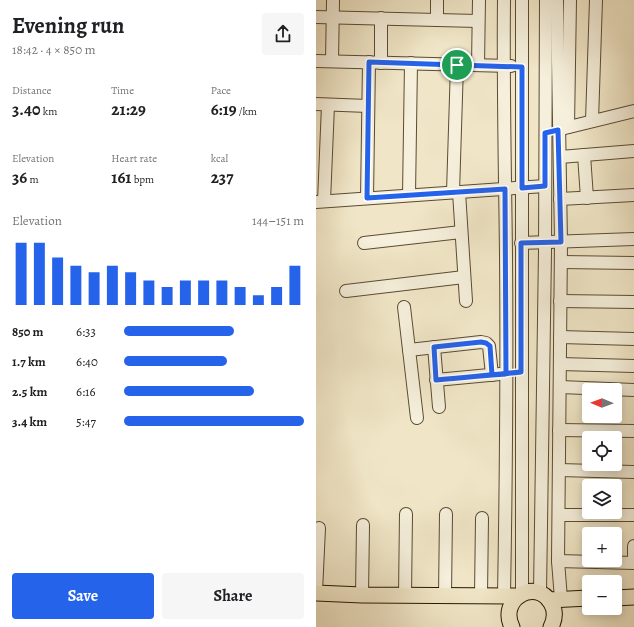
<!DOCTYPE html>
<html lang="en">
<head>
<meta charset="utf-8">
<style>
  :root { --surface:#fff; --page:#f6f6f6; --text:#202124; --muted:#757577; --accent:#2563eb }
  body { margin:0; font-family:Alegreya,serif; background:var(--page); color:var(--text); height:100vh; display:flex; flex-direction:column; font-size:15px; white-space:nowrap }
  * { box-sizing:border-box; margin:0 }
  p { font-size:13px; color:var(--muted) }
  .icon { flex:none; width:22px; height:22px; fill:none; stroke:currentColor; stroke-width:2; stroke-linecap:round; stroke-linejoin:round }
  .map { position:relative; flex:1; overflow:hidden }
  .sheet { display:flex; flex-direction:column; background:var(--surface); width:316px }
  .sheet>* { flex:none }
  .needle { width:26px; rotate:271deg }
  .buttons { position:absolute; left:266px; top:383px; display:grid; gap:8px }
  .buttons a { display:grid; place-items:center; width:40px; height:40px; border-radius:4px; background:var(--surface); box-shadow:0 2px 10px #0003; font-size:20px }
  .pin { position:absolute; display:grid; place-items:center; width:34px; height:34px; color:#fff; margin:-17px; border:2px solid #fff; border-radius:50%; box-shadow:0 1px 4px #0007 }
  .round { display:grid; place-items:center; flex:none; width:42px; height:42px; border-radius:4px; background:var(--page) }
  .summary { display:flex; align-items:center; justify-content:space-between; height:68px; padding:0 12px }
  h1 { font-size:22px; font-weight:600; line-height:30px }
  .figures { display:grid; grid-template-columns:repeat(3,1fr); gap:6px; height:68px; padding:4px 12px }
  .figures div { display:grid; align-content:center }
  .figures b { font-size:17px; font-weight:600 }
  .figures small { font-size:11px; font-weight:400 }
  .figures p { font-size:11px }
  .chart { height:112px; padding:8px 12px }
  .chart p { display:flex; justify-content:space-between }
  .chart svg { width:100%; height:72px; margin-top:4px; stroke:var(--accent); stroke-width:6 }
  .cta { display:flex; gap:8px; margin-top:auto; padding:8px 12px }
  .cta a { flex:1; height:46px; border-radius:4px; background:var(--accent); color:#fff; font-size:16px; font-weight:600; line-height:46px; text-align:center }
  .cta a+a { background:var(--page); color:var(--text) }
  ul { padding:0 12px; list-style:none; font-size:13px }
  li { display:grid; grid-template-columns:64px 48px 1fr; align-items:center; height:30px }
  li i { height:10px; border-radius:5px; background:var(--accent) }
  main { display:flex; flex:1; min-height:0 }
  .map>svg:first-child { display:block }
  .lines { fill:none; stroke-linecap:round; stroke-linejoin:round }
  .minor-casing { stroke:#5a4b32; stroke-width:14 }
  .major-casing { stroke:#281700; stroke-width:17 }
  .minor { stroke:#f5efdb; stroke-width:12 }
  .major { stroke:#f0e6c7; stroke-width:15 }
  .route-casing { stroke:#fff; stroke-width:8 }
  .route { stroke:#2563eb; stroke-width:5 }
</style>
</head>
<body>
<main>
<section class="sheet">
<div class="summary"><div><h1>Evening run</h1><p>18:42 · 4 × 850 m</p></div><a class="round"><svg class="icon" aria-label="share" viewBox="0 0 24 24"><path d="M12 15V3M7 8l5-5 5 5M5 13v7h14v-7"/></svg></a></div>
<div class="figures">
<div><p>Distance</p><b>3.40<small> km</small></b></div>
<div><p>Time</p><b>21:29</b></div>
<div><p>Pace</p><b>6:19<small> /km</small></b></div>
</div>
<div class="figures">
<div><p>Elevation</p><b>36<small> m</small></b></div>
<div><p>Heart rate</p><b>161<small> bpm</small></b></div>
<div><p>kcal</p><b>237</b></div>
</div>
<div class="chart"><p><span>Elevation</span>144–151 m</p>
<svg viewBox="0 0 160 44" preserveAspectRatio="none"><path d="M5 44V6M15 44V6M25 44V15M35 44V20M45 44V24M55 44V20M65 44V24M75 44V29M85 44V33M95 44V29M105 44V29M115 44V29M125 44V33M135 44V38M145 44V33M155 44V20"/></svg>
</div>
<ul>
<li><b>850 m</b>6:33<i style="width:61%"></i></li>
<li><b>1.7 km</b>6:40<i style="width:57%"></i></li>
<li><b>2.5 km</b>6:16<i style="width:72%"></i></li>
<li><b>3.4 km</b>5:47<i style="width:100%"></i></li>
</ul>
<div class="cta"><a>Save</a><a>Share</a></div>
</section>
<div class="map">
<svg width="318" height="627" viewBox="0 0 318 627">
  <rect width="100%" height="100%" fill="#f0e6c7"/>
  <filter id="stains"><feTurbulence type="fractalNoise" baseFrequency=".005" numOctaves="4"/><feColorMatrix values="0 0 0 0 .2 0 0 0 0 .09 0 0 0 0 .02 0 0 0 .5 -.17"/></filter>
  <radialGradient id="worn" r=".72"><stop offset=".6" stop-color="#630" stop-opacity="0"/><stop offset="1" stop-color="#630" stop-opacity=".3"/></radialGradient>
  <g class="lines">
    <g class="minor-casing">
      <g id="minor">
        <path d="M188 0C187 85 189 169 190 254 191 368 190 482 188 595"/>
        <polyline points="206,0 206,594"/>
        <polyline points="241,0 245,242 242,561 245,599"/>
        <polyline points="0,17 162,21"/>
        <polyline points="121,20 121,0"/>
        <polyline points="0,61 195,66"/>
        <polyline points="16,61 17,0"/>
        <polyline points="65,63 65,18"/>
        <polyline points="162,65 163,0"/>
        <polyline points="0,104 52,106"/>
        <polyline points="276,121 280,0"/>
        <polyline points="252,127 254,0"/>
        <polyline points="245,129 318,111"/>
        <polyline points="268,155 271,198"/>
        <polyline points="244,157 318,151"/>
        <polyline points="137,192 141,65"/>
        <polyline points="143,192 150,301"/>
        <polyline points="93,195 95,63"/>
        <polyline points="51,198 53,62"/>
        <polyline points="244,199 318,195"/>
        <polyline points="8,201 12,105"/>
        <polyline points="0,202 229,186"/>
        <polyline points="48,243 145,232"/>
        <polyline points="205,243 318,239"/>
        <polyline points="245,262 318,263"/>
        <polyline points="30,291 148,277"/>
        <polyline points="244,301 318,302"/>
        <polyline points="88,307 101,418"/>
        <polyline points="244,337 318,339"/>
        <polyline points="118,347 123,407"/>
        <polyline points="93,350 165,342 170,343 173,346 176,375"/>
        <polyline points="244,364 318,366"/>
        <polyline points="120,380 184,374"/>
        <polyline points="244,387 318,390"/>
        <polyline points="243,430 318,431"/>
        <polyline points="243,470 318,472"/>
        <polyline points="243,515 318,515"/>
        <polyline points="242,561 318,563"/>
        <polyline points="318,563 318,546"/>
        <polyline points="0,592 3,528"/>
        <polyline points="224,593 229,251 230,0"/>
        <polyline points="46,595 47,525"/>
        <polyline points="89,595 90,514"/>
        <polyline points="129,595 130,514"/>
        <polyline points="165,595 166,518"/>
      </g>
    </g>
    <g class="major-casing">
      <g id="major">
        <polyline points="0,593 46,595 203,596"/>
        <polyline points="299,598 318,597"/>
        <polyline points="233,600 273,598"/>
        <path d="M196 627C182 599 220 577 235 603 240 611 239 619 235 627"/>
      </g>
    </g>
    <use href="#minor" class="minor"/>
    <use href="#major" class="major"/>
  </g>
  <g class="lines">
    <g class="route-casing">
      <path id="route" d="M141 65 53 62 51 198 189 189 190 374 176 375 174 346 170 343 165 342 118 347 120 380C149 377 177 375 205 372V243L245 242 242 130 229 133V186L206 188V67L141 65"/>
    </g>
    <use href="#route" class="route"/>
  </g>
  <rect width="100%" height="100%" filter="url(#stains)"/>
  <rect width="100%" height="100%" fill="url(#worn)"/>
</svg>
<div class="buttons">
<a><svg class="needle" viewBox="-14 -14 28 28"><path d="M0-13l5 13h-10z" fill="#e53935"/><path d="M0 13l5-13h-10z" fill="#757577"/></svg></a>
<a><svg class="icon" aria-label="locate" viewBox="0 0 24 24"><circle cx="12" cy="12" r="6"/><path d="M12 2v4M12 18v4M2 12h4M18 12h4"/></svg></a>
<a><svg class="icon" aria-label="layers" viewBox="0 0 24 24"><path d="M12 4l9 5-9 5-9-5zM3 14l9 5 9-5"/></svg></a>
<a>+</a>
<a>−</a>
</div>
<div class="pin" style="left:141px;top:65px;background:#1e9e55"><svg class="icon" aria-label="arrive" viewBox="0 0 24 24"><path d="M6 21V4h12l-3 4 3 4H6"/></svg></div>
</div>
</main>
</body>
</html>
